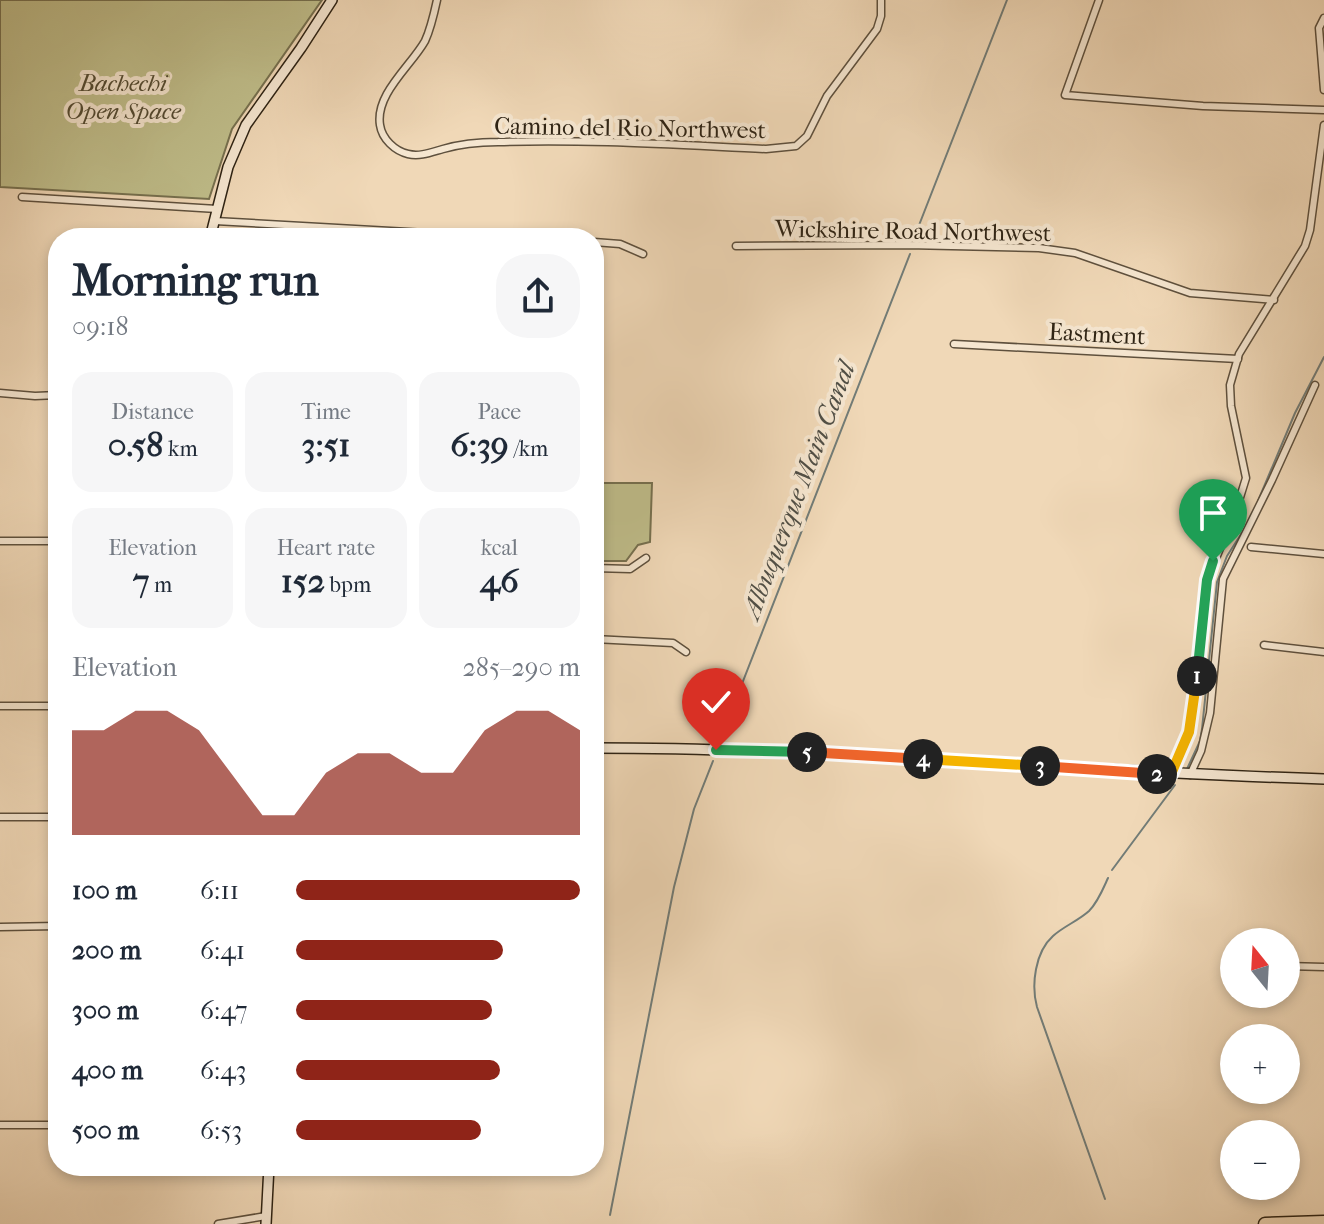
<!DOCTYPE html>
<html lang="en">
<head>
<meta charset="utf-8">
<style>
  :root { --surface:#fff; --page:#f6f6f7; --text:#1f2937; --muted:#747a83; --accent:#8f2418 }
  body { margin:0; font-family:"IM FELL French Canon",serif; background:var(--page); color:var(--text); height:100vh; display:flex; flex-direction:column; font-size:30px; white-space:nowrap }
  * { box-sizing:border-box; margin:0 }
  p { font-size:26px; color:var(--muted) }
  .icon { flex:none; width:44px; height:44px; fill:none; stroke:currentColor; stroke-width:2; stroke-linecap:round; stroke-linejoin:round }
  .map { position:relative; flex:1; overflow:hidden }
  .sheet { position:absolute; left:48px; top:228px; width:556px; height:948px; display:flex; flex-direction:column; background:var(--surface); border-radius:32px; box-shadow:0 4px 12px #0003 }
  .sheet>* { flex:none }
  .needle { width:52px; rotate:342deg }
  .controls { position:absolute; left:1220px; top:928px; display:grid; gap:16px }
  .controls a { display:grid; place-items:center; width:80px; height:80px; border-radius:50%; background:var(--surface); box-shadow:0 4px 12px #0003; font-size:40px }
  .pin { position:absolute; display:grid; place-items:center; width:68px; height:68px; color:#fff; margin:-82px -34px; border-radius:50% 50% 50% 0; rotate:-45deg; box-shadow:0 0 8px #0007 }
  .pin .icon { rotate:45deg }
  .km { position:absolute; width:40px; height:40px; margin:-20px; border-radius:50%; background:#222; color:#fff; font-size:22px; line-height:40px; text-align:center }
  .round { display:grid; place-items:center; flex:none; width:84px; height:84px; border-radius:32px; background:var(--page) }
  .head { display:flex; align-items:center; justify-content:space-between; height:136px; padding:0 24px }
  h1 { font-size:44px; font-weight:700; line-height:60px }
  .figures { display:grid; grid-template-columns:repeat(3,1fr); gap:12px; height:136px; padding:8px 24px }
  .figures div { display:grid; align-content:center; border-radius:20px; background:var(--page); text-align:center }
  .figures b { font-size:34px; font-weight:700 }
  .figures small { font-size:22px; font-weight:400 }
  .figures p { font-size:22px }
  .chart { height:224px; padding:16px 24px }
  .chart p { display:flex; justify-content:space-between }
  .chart svg { width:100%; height:144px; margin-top:8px; fill:var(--accent); opacity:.7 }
  ul { padding:0 24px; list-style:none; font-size:26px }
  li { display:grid; grid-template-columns:128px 96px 1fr; align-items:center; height:60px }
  li i { height:20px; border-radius:10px; background:var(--accent) }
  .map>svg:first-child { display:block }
  .green { fill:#bfbd8a; stroke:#76704f; stroke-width:2 }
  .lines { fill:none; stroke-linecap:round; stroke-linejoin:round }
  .stream { stroke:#727c77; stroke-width:2 }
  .street-casing { stroke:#5e503d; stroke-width:9 }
  .secondary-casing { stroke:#2e2314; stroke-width:12 }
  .highway-casing { stroke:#2e2314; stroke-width:15 }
  .street { stroke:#f5e6d0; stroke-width:6 }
  .secondary { stroke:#f5e6d0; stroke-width:9 }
  .highway { stroke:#f0d8b7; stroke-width:12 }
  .split-1-casing { stroke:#fff; stroke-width:16 }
  .split-2-casing { stroke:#fff; stroke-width:16 }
  .split-3-casing { stroke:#fff; stroke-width:16 }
  .split-4-casing { stroke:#fff; stroke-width:16 }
  .split-5-casing { stroke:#fff; stroke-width:16 }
  .split-6-casing { stroke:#fff; stroke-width:16 }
  .split-1 { stroke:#22a559; stroke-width:10 }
  .split-2 { stroke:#f5b400; stroke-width:10 }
  .split-3 { stroke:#f0652b; stroke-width:10 }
  .split-4 { stroke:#f5b400; stroke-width:10 }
  .split-5 { stroke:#f0652b; stroke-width:10 }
  .split-6 { stroke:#22a559; stroke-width:10 }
  .labels { text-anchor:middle; stroke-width:8; stroke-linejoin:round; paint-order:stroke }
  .park-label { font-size:24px; font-style:italic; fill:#524a32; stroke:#f5e6d0 }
  .street-label { font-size:24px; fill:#2e2314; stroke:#f5e6d0 }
  .water-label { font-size:26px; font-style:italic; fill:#504f46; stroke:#f5e6d0 }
</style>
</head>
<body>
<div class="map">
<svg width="1324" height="1224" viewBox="0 0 1324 1224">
  <rect width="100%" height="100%" fill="#f0d8b7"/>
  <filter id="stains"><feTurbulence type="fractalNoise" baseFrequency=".0025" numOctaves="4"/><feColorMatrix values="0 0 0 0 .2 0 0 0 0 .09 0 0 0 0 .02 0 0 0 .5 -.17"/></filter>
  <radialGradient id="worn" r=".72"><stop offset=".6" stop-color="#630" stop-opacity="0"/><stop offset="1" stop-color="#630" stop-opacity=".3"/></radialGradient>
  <g class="green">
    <polygon points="0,0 322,0 232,129 209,199 0,187"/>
    <polygon points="594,483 652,483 650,542 638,545 626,561 594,561"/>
  </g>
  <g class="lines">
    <g class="stream">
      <polyline points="914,238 1007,0"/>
      <polyline points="1258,501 1295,413 1324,357"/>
      <polyline points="720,740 910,254"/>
      <polyline points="1187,769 1200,741 1202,729 1217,582 1227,556 1245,528"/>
      <polyline points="1112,870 1175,785"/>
      <path d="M1105 1199 1037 1007C1031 985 1035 952 1053 936 1064 926 1078 921 1089 911 1098 902 1103 889 1108 878"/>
      <polyline points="610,1215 674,887 694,809 713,761"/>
    </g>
    <g class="street-casing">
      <g id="street">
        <path d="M437 0C434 14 431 28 425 41 411 66 375 94 380 125 382 139 395 151 408 154 420 157 432 152 443 149 460 144 480 142 498 142 587 139 677 145 766 149L796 146 807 136 827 96 877 29 881 16V0"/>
        <polyline points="1099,0 1065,95 1203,106 1324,110"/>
        <polyline points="1324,18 1319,28 1324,90"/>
        <polyline points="22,197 217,209"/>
        <polyline points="215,221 516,238"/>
        <polyline points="594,242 620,244 643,254"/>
        <polyline points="736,246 908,245 1039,248 1075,253 1190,293 1274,300"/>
        <polyline points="954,344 1238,359"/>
        <polyline points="0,393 35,396 58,395"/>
        <polyline points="0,541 58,541"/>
        <polyline points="1251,547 1324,554"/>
        <polyline points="594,568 630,569 646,558"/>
        <polyline points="594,639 673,643 686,652"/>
        <polyline points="1264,645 1324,652"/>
        <polyline points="0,706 58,706"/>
        <polyline points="1171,774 1189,732 1194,707 1207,580 1237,507 1246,478 1231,406 1230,385 1239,354 1305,246 1310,230 1324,125"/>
        <polyline points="1190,775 1201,751 1210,713 1223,579 1272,480 1315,385"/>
        <polyline points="0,817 58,817 58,819"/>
        <polyline points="0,927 58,926"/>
        <polyline points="1286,966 1324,967"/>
        <polyline points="0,1125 58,1125"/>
        <polyline points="218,1224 266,1216"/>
      </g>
    </g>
    <g class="secondary-casing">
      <g id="secondary">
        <polyline points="210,238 228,167 246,125 301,48 332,0"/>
        <path d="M594 748C838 748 1080 772 1324 779"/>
        <polyline points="266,1224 269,1166"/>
      </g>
    </g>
    <g class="highway-casing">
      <polyline id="highway" points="1265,1224 1324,1222"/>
    </g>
    <use href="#street" class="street"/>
    <use href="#secondary" class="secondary"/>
    <use href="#highway" class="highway"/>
  </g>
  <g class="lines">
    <g class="split-1-casing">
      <polyline id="split-1" points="1197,676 1207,580 1213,561"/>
    </g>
    <g class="split-2-casing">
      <polyline id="split-2" points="1157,774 1171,774 1189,732 1197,676"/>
    </g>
    <g class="split-3-casing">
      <polyline id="split-3" points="1040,766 1157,774"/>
    </g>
    <g class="split-4-casing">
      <polyline id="split-4" points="923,759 1040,766"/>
    </g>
    <g class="split-5-casing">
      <polyline id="split-5" points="807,752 923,759"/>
    </g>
    <g class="split-6-casing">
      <polyline id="split-6" points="716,750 807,752"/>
    </g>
    <use href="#split-1" class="split-1"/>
    <use href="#split-2" class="split-2"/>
    <use href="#split-3" class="split-3"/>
    <use href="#split-4" class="split-4"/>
    <use href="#split-5" class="split-5"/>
    <use href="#split-6" class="split-6"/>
  </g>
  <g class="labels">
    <g class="park-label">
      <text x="123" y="91">Bachechi<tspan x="123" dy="28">Open Space</tspan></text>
    </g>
    <g class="street-label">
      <text transform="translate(630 128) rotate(1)" y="8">Camino del Rio Northwest</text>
      <text transform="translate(913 231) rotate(1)" y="8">Wickshire Road Northwest</text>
      <text transform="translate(1097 334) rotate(3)" y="8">Eastment</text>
    </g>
    <g class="water-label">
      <text transform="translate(798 490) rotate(-69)" y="9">Albuquerque Main Canal</text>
    </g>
  </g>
  <rect width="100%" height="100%" filter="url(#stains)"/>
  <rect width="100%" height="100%" fill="url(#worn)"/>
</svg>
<div class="controls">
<a><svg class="needle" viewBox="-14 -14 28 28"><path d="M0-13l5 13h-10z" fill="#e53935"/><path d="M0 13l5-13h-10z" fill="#747a83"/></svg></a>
<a>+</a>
<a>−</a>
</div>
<div class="pin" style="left:1213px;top:561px;background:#1e9e55"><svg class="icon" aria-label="arrive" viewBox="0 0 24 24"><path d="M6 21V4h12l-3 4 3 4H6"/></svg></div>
<div class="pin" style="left:716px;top:750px;background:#d93025"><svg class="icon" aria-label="check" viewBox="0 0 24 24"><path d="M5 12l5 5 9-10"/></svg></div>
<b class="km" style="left:1197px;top:676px">1</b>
<b class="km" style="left:1157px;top:774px">2</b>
<b class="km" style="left:1040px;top:766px">3</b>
<b class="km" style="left:923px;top:759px">4</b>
<b class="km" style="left:807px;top:752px">5</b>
<section class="sheet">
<div class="head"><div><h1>Morning run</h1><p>09:18</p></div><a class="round"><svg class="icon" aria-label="share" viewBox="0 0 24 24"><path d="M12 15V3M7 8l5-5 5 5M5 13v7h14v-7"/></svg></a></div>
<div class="figures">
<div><p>Distance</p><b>0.58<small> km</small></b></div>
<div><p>Time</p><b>3:51</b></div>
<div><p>Pace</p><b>6:39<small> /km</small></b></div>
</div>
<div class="figures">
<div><p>Elevation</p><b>7<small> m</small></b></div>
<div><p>Heart rate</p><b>152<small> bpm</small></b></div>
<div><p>kcal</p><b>46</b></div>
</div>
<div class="chart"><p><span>Elevation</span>285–290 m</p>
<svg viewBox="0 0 160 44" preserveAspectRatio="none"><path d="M0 44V12L10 12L20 6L30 6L40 12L50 25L60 38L70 38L80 25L90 19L100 19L110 25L120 25L130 12L140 6L150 6L160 12V44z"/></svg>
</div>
<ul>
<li><b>100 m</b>6:11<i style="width:100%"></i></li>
<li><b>200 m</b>6:41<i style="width:73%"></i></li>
<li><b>300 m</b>6:47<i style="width:69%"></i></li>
<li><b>400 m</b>6:43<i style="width:72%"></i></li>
<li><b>500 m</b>6:53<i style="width:65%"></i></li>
</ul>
</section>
</div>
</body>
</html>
